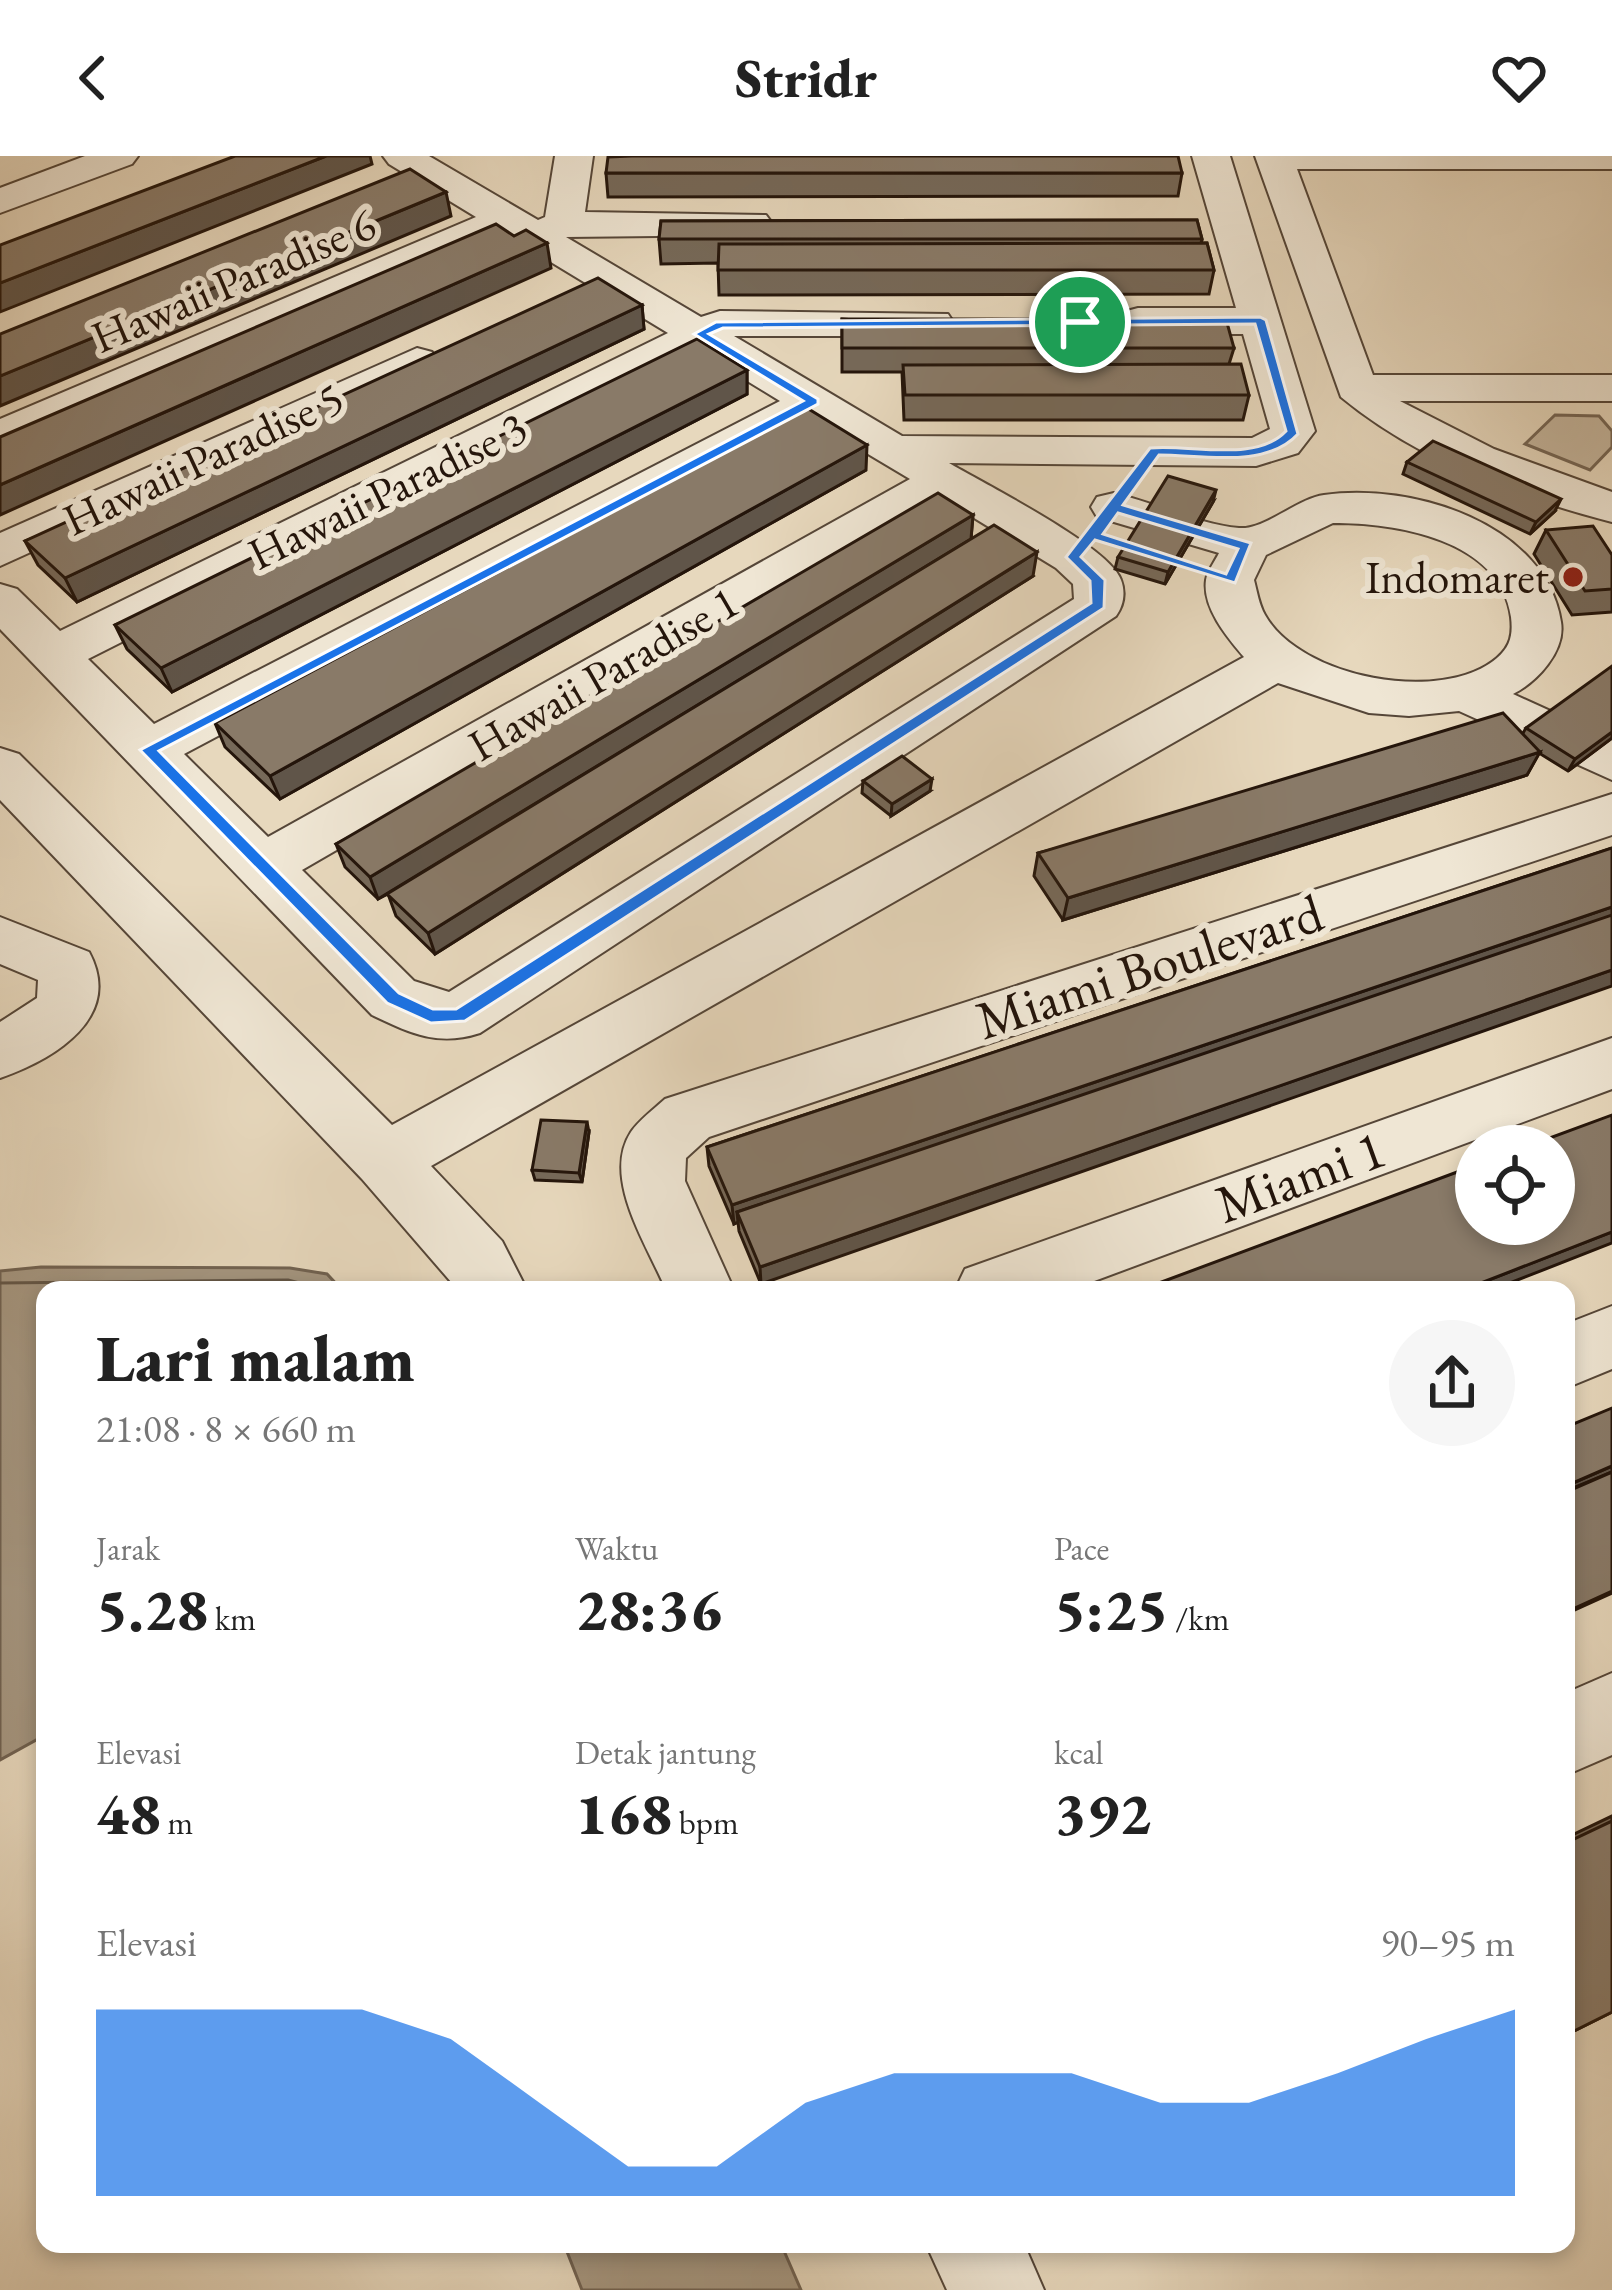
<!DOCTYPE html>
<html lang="id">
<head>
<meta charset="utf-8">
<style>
  :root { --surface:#fff; --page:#f6f6f6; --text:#222; --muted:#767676; --accent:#1a73e8 }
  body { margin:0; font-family:"EB Garamond",serif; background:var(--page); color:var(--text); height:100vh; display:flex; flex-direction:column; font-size:45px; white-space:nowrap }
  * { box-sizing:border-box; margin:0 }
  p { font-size:39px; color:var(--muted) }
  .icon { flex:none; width:66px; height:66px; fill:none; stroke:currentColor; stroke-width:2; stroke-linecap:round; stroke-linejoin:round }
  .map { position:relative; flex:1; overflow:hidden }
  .side { position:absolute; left:36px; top:1125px; width:1539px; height:972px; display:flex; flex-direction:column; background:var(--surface); border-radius:24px; box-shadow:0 6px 18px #0003 }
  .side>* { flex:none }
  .tools { position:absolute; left:1455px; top:969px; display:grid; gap:24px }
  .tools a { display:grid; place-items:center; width:120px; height:120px; border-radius:50%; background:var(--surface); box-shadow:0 6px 18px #0003; font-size:60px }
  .pin { position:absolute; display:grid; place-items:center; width:102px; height:102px; color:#fff; margin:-51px; border:6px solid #fff; border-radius:50%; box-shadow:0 3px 12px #0007 }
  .round { display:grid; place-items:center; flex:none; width:126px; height:126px; border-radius:63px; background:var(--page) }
  .summary { display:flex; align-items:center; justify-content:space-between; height:204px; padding:0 60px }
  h1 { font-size:66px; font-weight:800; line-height:90px }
  .stats { display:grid; grid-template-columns:repeat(3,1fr); gap:18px; height:204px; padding:12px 60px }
  .stats div { display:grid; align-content:center }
  .stats b { font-size:60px; font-weight:800 }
  .stats small { font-size:33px; font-weight:400 }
  .stats p { font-size:33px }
  .chart { height:336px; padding:24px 60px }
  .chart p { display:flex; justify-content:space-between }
  .chart svg { width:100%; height:216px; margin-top:12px; fill:var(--accent); opacity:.7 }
  header { display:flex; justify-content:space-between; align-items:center; height:156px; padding:0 60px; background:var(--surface); font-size:54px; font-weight:800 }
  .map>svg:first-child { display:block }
  .green { fill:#c6b79f; stroke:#756655; stroke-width:3 }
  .water { fill:#a59680; stroke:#716251; stroke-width:3 }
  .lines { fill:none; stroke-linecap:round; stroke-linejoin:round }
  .shore { stroke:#645646; stroke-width:3 }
  .minor-casing { stroke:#554638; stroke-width:4 }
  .minor { fill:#efe6d4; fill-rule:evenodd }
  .wall { fill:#766959; stroke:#24150b; stroke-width:3 }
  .shaded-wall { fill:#605549; stroke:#24150b; stroke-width:3 }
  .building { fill:#897a68; stroke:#24150b; stroke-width:3 }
  .route { fill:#1a73e8; stroke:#fff; stroke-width:3; fill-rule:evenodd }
  .poi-dot { fill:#8f2418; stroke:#efe6d4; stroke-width:4.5 }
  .labels { text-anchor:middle; stroke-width:12; stroke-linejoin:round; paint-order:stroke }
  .far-street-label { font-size:45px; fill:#24150b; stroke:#efe6d4 }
  .far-poi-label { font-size:45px; fill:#24150b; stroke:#efe6d4; text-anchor:end }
  .street-label { font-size:54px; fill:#24150b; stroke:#efe6d4 }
</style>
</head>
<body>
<header><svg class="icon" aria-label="back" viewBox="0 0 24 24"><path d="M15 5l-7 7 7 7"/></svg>Stridr<svg class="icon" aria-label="heart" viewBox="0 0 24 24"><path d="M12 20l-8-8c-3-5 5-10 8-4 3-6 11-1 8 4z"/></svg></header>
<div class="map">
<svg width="1612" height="2134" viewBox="0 0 1612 2134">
  <rect width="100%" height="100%" fill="#e7d8bd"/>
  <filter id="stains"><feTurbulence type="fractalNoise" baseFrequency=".00167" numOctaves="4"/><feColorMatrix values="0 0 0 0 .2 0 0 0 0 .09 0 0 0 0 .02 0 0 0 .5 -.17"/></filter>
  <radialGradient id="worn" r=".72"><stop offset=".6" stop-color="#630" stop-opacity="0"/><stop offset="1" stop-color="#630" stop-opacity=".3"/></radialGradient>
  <polygon class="green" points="1555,259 1599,260 1612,275 1612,291 1590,314 1525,288"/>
  <g class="water">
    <polygon points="41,1111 290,1112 327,1118 342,1134 45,1134 45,1579 0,1604 0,1115"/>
    <polygon points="564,2088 781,2088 801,2134 582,2134"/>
  </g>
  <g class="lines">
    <polyline class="shore" points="0,1127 288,1124 326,1134"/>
    <g class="minor-casing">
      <g id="minor">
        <polygon points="85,0 138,0 132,8 0,57 0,32"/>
        <path d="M383 0H429L538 64 545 61 555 0H593L585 56 766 59 772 67 766 75 752 79 566 81 701 161 720 155 948 158 954 167 948 176 933 180H734L902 280 1252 282 1270 273 1243 178H1138L1123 174 1117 165 1123 156 1138 152H1236L1192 0H1230L1315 275 1298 297 1256 310 949 307C983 327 1110 391 1121 424 1126 437 1123 450 1116 460L480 877C438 891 410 877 372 859L0 473V428L17 433 60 475 668 177 503 77 0 292V263L476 61 389 8ZM698 195 780 245 154 568 88 503ZM811 264 910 323 268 681 184 598ZM943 343 1056 412 1073 428 1074 443 449 836 414 825 302 714Z"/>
        <path d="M1255 0H1612V13H1297L1373 219H1612V245H1400L1494 293 1612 336V366C1518 342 1416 303 1341 241Z"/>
        <polygon points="417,192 432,196 438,205 432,214 0,410 0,377"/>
        <path d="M1114 337C1152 346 1201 369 1239 372 1265 374 1296 343 1324 339 1412 326 1546 368 1561 466 1566 495 1537 526 1513 538L1612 583V624L1459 555 1409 560 1369 557 1278 527 431 1010 502 1085 527 1134H458L362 1023 0 644V592L19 598 392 969 1244 501C1228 482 1202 452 1206 424 1207 416 1215 405 1219 397L1097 361 1091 351 1097 341ZM1333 367C1396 367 1500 383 1511 461 1513 478 1511 490 1497 502 1442 549 1300 522 1265 459 1259 449 1257 435 1254 424L1266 399Z"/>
        <path d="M1612 638V679L709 981 686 1002 685 1025 734 1134H666C648 1090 601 1022 631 976 639 964 654 953 665 943Z"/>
        <path d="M0 761 89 796C124 861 55 903 0 922V866L37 842 38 824 0 808Z"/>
        <polygon points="1612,882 1612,933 1070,1134 955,1134 965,1113"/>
        <polygon points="1612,1150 1612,1213 1566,1232 1566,1168"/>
        <polygon points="1612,1517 1612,1599 1566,1619 1566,1537"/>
        <polygon points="926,2088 1024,2088 1044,2134 947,2134"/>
      </g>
    </g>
    <use href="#minor" class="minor"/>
  </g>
  <g class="wall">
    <polygon points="606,17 1182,17 1178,40 608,41"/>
    <polygon points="1197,64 1202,83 1201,87 1207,87 1214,114 1209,138 719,139 718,107 661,108 659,83 661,65"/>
    <polygon points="642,149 644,173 77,446 38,409 25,385"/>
    <polygon points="842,163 1234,192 1229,208 1249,239 1243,264 904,264 902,216 842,216"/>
    <polygon points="747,214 747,238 172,536 127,493 115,469"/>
    <polygon points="1407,306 1555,355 1530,378 1403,318"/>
    <polygon points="866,314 280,643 225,591 215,567"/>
    <polygon points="1213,346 1165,428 1115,413 1118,401"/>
    <polygon points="973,359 971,383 1033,420 435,798 396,760 388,738 378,743 345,711 336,688"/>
    <polygon points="1546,374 1612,399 1612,456 1572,459 1534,398"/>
    <polygon points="1526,572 1612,582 1568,615 1539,597 1527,619 1063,764 1034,720 1038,697 1523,577"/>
    <polygon points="863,625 930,635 891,660 862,637"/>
    <polygon points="1612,692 761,1128 739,1075 738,1066 734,1068 709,1010 707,991"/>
    <polygon points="589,976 582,1026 535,1024 532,1014"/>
    <polygon points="1612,1660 1612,1856 1566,1879 1566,1682"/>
  </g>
  <g class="shaded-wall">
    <polygon points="326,0 370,0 372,8 0,156 0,127"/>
    <polygon points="446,36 451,60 0,250 0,220"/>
    <polygon points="547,87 551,112 0,359 0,329"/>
    <polygon points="642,149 644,173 77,446 65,422"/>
    <polygon points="747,214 747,238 172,536 161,512"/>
    <polygon points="867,289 866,314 280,643 270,620"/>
    <polygon points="1216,334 1213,346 1165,428 1168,416"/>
    <polygon points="1561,343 1555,355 1530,378 1536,366"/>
    <polygon points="973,359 971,383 378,743 370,721"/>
    <polygon points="1037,396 1033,420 435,798 428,777"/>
    <polygon points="1612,576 1612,582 1568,615 1575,603"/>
    <polygon points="1540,596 1527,619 1063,764 1068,742"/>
    <polygon points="932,623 930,635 891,660 892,648"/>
    <polygon points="1612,751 1612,768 737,1056 738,1066 734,1068 732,1049"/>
    <polygon points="1612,814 1612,830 761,1128 760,1111"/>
    <polygon points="587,966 589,976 582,1026 579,1017"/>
    <polygon points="1612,1076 1612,1087 1492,1134 1463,1134"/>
    <polygon points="1612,1310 1612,1316 1566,1335 1566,1330"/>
    <polygon points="1612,1435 1612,1437 1566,1458 1566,1456"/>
  </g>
  <g class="building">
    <polygon points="235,0 326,0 0,127 0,89"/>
    <polygon points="1178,0 1182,17 606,17 608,1 632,0 627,0"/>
    <polygon points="410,13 446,36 0,220 0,178"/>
    <polygon points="1170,64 1197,64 1202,83 659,83 661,65"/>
    <polygon points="496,68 514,80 526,74 547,87 0,329 0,281"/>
    <polygon points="1207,87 1214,114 718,114 719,88"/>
    <polygon points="598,122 642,149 65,422 25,385"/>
    <polygon points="842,163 1226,163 1234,192 842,192"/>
    <polygon points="697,183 747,214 161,512 115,469"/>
    <polygon points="1241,208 1249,239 905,239 903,209"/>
    <polygon points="807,252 867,289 270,620 215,567"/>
    <polygon points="1433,285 1561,343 1536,366 1407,306"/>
    <polygon points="1168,320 1216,334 1168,416 1118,401"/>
    <polygon points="938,337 973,359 370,721 336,688"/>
    <polygon points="994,369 1037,396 428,777 387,738"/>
    <polygon points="1593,370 1612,399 1612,433 1585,435 1546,374"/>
    <polygon points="1612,510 1612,576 1575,603 1526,572"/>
    <polygon points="1503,557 1540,596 1068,742 1038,697"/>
    <polygon points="902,600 932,623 892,648 863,625"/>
    <polygon points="1612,692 1612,751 732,1049 707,991"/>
    <polygon points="1612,759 1612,814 760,1111 737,1056"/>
    <polygon points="1612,959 1612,1076 1463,1134 1140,1134 1476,1009 1476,1068 1554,1068 1554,990 1528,990"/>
    <polygon points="541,964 587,966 579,1017 532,1014"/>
    <polygon points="1612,1252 1612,1310 1566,1330 1566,1271"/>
    <polygon points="1612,1316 1612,1435 1566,1456 1566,1336"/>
    <polygon points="1612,1665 1612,1856 1566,1879 1566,1687"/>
  </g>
  <path class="route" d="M1260 161 1266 164 1298 278C1266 313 1202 299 1159 299L1123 349 1251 387 1235 427 1095 384 1081 401 1105 424 1104 452 465 865 431 867 387 847 140 594 803 245 694 178 716 166ZM1255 168 1286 275C1256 307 1191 288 1150 292L1066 401 1090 425 1091 447 456 853H433L399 837 159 595 818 248V243L709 178 723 172ZM1118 357 1238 393 1226 418 1103 378Z"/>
  <circle class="poi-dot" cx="1573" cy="421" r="12"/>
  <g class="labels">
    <g class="far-street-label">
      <text transform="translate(233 124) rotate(-23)" y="16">Hawaii Paradise 6</text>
      <text transform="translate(203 302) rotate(-25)" y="16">Hawaii Paradise 5</text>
      <text transform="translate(387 334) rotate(-26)" y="16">Hawaii Paradise 3</text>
      <text transform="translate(603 517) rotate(-30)" y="16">Hawaii Paradise 1</text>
    </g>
    <g class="far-poi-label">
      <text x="1549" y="437">Indomaret</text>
    </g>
    <g class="street-label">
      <text transform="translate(1149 810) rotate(-18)" y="19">Miami Boulevard</text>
      <text transform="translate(1300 1020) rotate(-20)" y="19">Miami 1</text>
    </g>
  </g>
  <rect width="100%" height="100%" filter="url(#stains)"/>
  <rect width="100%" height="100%" fill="url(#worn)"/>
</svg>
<div class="tools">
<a><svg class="icon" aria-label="locate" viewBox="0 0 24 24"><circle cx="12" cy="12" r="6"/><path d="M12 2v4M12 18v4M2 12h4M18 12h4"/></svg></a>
</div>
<div class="pin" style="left:1080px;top:166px;background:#1e9e55"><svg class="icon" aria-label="arrive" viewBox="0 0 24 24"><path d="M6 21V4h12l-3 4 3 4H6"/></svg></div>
<section class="side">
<div class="summary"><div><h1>Lari malam</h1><p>21:08 · 8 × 660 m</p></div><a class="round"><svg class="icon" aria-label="share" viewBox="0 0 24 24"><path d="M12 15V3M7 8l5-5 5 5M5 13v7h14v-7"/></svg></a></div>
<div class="stats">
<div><p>Jarak</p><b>5.28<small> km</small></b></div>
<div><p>Waktu</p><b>28:36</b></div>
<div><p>Pace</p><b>5:25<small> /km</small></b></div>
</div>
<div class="stats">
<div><p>Elevasi</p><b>48<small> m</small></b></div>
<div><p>Detak jantung</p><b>168<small> bpm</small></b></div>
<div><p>kcal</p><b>392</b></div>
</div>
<div class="chart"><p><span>Elevasi</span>90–95 m</p>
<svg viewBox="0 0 160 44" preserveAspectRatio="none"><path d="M0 44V6L10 6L20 6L30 6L40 12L50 25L60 38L70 38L80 25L90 19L100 19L110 19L120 25L130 25L140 19L150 12L160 6V44z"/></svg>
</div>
</section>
</div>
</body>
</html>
